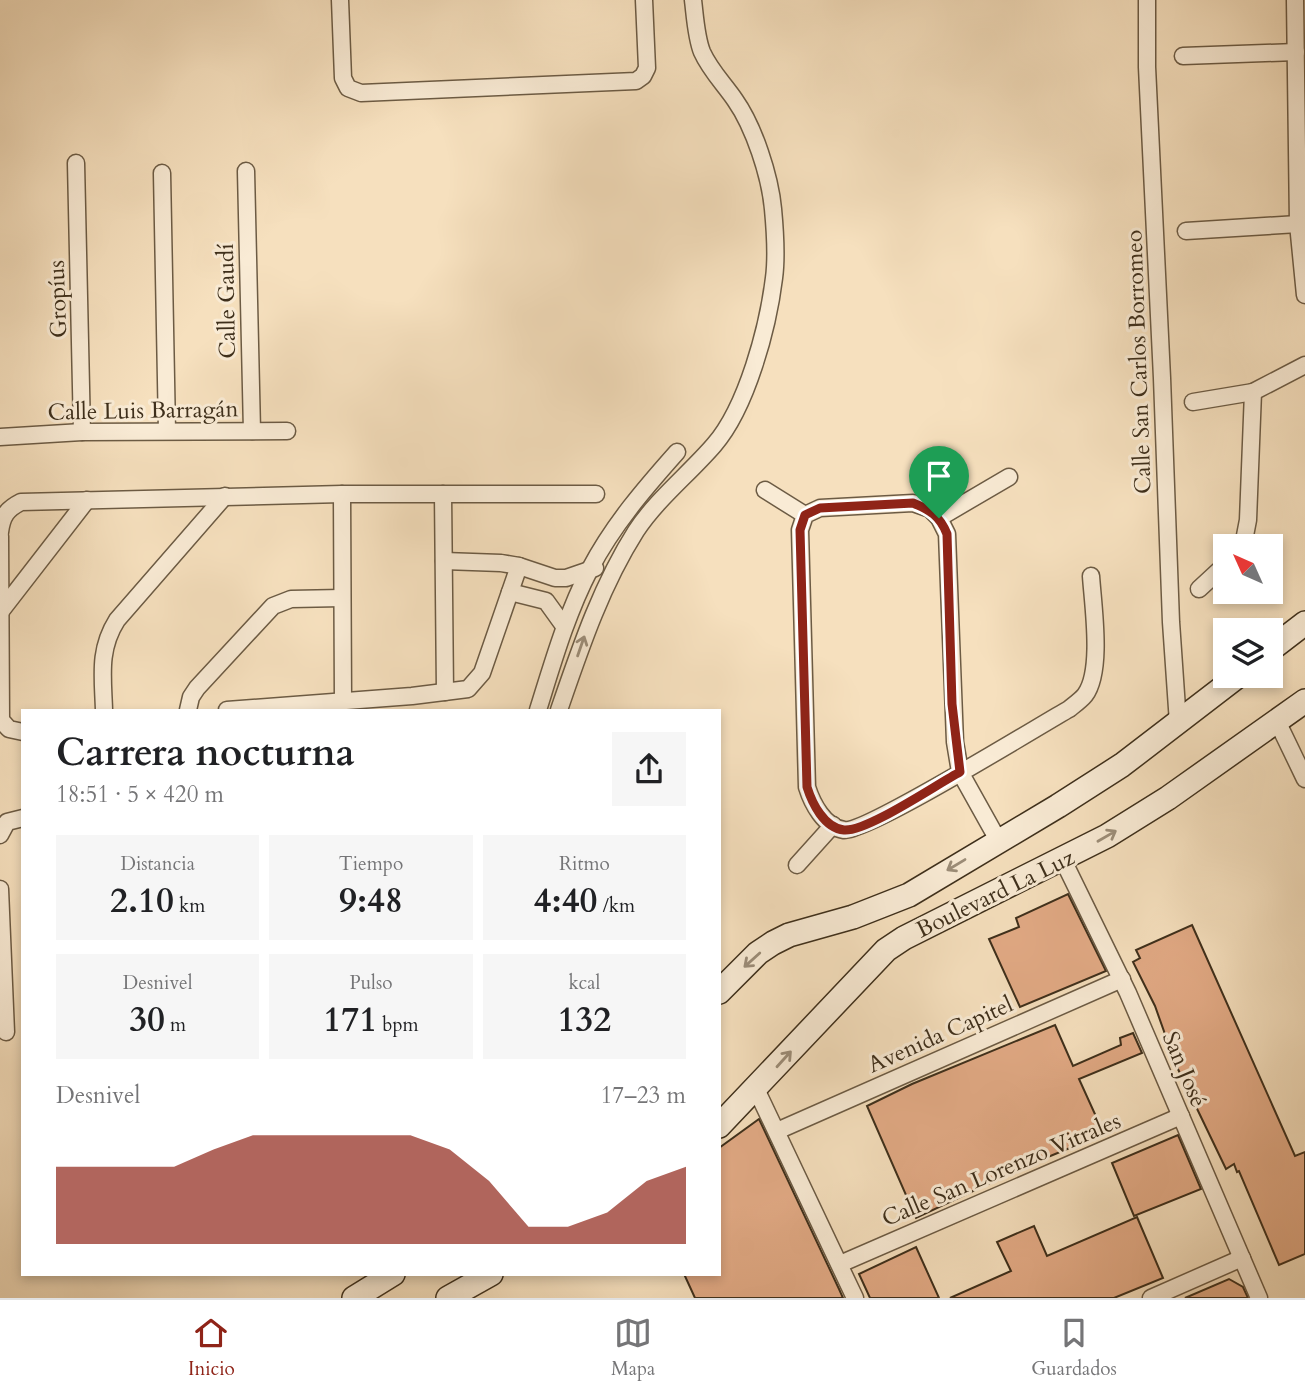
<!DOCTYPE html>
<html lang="es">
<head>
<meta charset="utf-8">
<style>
  :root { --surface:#fff; --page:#f6f6f6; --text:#202124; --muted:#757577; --line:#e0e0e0; --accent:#8f2418 }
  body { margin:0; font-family:Cardo,serif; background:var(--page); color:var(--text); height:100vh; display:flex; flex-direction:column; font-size:26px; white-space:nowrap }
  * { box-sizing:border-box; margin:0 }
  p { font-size:23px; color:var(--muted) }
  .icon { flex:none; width:38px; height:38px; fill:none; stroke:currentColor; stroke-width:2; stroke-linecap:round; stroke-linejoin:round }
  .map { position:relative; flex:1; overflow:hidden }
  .details { position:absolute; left:21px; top:709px; width:700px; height:567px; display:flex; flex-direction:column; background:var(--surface); border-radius:0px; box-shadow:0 4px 10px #0003 }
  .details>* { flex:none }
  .needle { width:46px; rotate:315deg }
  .buttons { position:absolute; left:1213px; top:534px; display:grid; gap:14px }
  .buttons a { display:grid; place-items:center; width:70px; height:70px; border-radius:0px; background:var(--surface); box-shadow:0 4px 10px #0003; font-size:35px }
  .pin { position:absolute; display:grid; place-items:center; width:60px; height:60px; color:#fff; margin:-72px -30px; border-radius:50% 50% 50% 0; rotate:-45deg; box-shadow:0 0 7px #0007 }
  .pin .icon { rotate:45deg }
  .round { display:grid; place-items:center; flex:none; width:74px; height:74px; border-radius:0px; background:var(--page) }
  .headline { display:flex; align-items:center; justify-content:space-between; height:119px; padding:0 35px }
  h1 { font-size:38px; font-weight:700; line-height:52px }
  .metrics { display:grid; grid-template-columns:repeat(3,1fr); gap:10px; height:119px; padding:7px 35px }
  .metrics div { display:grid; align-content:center; border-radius:0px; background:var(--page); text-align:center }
  .metrics b { font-size:35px; font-weight:700 }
  .metrics small { font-size:19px; font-weight:400 }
  .metrics p { font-size:19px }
  .chart { height:196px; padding:14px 35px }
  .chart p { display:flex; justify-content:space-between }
  .chart svg { width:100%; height:126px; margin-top:7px; fill:var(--accent); opacity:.7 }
  .tab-bar { display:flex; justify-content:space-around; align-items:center; height:98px; border-top:2px solid var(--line); background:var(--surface); font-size:19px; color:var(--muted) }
  .tab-bar a { display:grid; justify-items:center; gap:4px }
  .tab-bar .current { color:var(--accent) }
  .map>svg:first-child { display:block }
  .building { fill:#e2aa85; stroke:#3e2f1b; stroke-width:2 }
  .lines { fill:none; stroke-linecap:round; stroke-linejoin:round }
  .minor-casing { stroke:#6c5b44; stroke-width:19 }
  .secondary-casing { stroke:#3e2f1b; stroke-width:26 }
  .minor { stroke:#f9ebd5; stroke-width:16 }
  .secondary { stroke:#f9ebd5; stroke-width:23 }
  .oneway { stroke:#9c8d78 }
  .route-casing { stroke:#fff; stroke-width:14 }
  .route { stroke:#8f2418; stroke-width:9 }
  .labels { text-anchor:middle; stroke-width:6; stroke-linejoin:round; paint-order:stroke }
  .street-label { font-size:23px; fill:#3e2f1b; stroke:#f9ebd5 }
</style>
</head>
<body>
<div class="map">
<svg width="1305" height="1298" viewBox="0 0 1305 1298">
  <rect width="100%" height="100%" fill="#f6e0be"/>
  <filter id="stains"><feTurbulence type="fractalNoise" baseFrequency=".00286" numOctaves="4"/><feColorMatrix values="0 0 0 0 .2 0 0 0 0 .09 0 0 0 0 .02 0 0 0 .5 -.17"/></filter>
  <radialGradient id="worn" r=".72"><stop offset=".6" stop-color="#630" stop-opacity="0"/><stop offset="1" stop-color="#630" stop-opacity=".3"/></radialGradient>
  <g class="building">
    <polygon points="1068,894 1106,971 1020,1007 989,939 1019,927 1016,918"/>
    <polygon points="1192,925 1295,1156 1305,1152 1305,1254 1279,1265 1239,1171 1237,1172 1234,1164 1226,1169 1176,1065 1155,1006 1133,962 1140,958 1136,950"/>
    <polygon points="1055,1025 1073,1066 1121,1045 1120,1038 1133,1033 1142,1053 1079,1079 1104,1134 1026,1166 916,1218 867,1106 912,1084"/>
    <polygon points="759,1119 839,1289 843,1298 695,1298 684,1274 719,1274 719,1148"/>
    <polygon points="1178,1135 1201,1189 1134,1216 1112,1163"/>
    <polygon points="1137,1217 1163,1278 1114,1298 950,1298 1011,1271 997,1242 1034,1226 1047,1256"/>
    <polygon points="916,1247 939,1298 870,1298 859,1274"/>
    <polygon points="1229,1279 1243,1287 1248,1298 1185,1298"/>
  </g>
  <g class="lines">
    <g class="minor-casing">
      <g id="minor">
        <polyline points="340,0 343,78 348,88 361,93 636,81 643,76 647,68 644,0"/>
        <polyline points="1147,0 1147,67 1162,378 1171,622 1178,723"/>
        <polyline points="1295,0 1298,224 1305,295"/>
        <polyline points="1183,56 1296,52"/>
        <polyline points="76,163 82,432"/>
        <polyline points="246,171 252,431"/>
        <polyline points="162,173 167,431"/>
        <polyline points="1186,231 1298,224"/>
        <polyline points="1193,402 1253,392"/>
        <polyline points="0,437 82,432 287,431"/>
        <polyline points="765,490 805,515"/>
        <polyline points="342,494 343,700"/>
        <polyline points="443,494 445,692"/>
        <polyline points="939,518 1009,477"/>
        <path d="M0 532C2 516 7 509 21 502L342 494H596"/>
        <polyline points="0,536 1,720 9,729 23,732"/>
        <polyline points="1243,546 1248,520 1253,392 1305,365"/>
        <polyline points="444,561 501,563 519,566 555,578 566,578 595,568"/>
        <polyline points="1199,589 1225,565"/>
        <polyline points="510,592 546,601 564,626"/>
        <polyline points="1,611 87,500"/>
        <path d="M104 710C103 677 98 650 117 620L225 496"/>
        <polyline points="188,710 191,697 197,688 273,606 291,599 342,598"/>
        <polyline points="227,710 412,696 468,689 482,673 519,566"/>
        <path d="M538 710C553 662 567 613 590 569 613 525 645 488 677 452"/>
        <path d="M559 710C580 649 601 586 636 531 657 499 689 474 714 445 747 407 768 327 774 278 777 256 775 230 773 209 770 176 754 127 735 100 724 84 710 70 702 52 696 37 695 16 693 0"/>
        <polyline points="1277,721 1305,779"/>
        <polyline points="0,835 7,822 23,818"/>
        <path d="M998 840 960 772 955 742 947 534 939 518 930 509 913 503 820 508 805 515 800 530 807 787C812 803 824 827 844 830 866 833 1037 727 1069 709 1074 705 1081 700 1085 695 1103 671 1093 606 1091 576"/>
        <polyline points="1063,860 1128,993 1259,1298"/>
        <polyline points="797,865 833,825"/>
        <polyline points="0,889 6,1032"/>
        <polyline points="756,1089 855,1298"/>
        <polyline points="777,1131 1122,979"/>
        <polyline points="840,1264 1181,1116"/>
        <polyline points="1151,1298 1242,1258"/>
      </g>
    </g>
    <g class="secondary-casing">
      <g id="secondary">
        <polyline points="1270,650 1305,623"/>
        <polyline points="719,992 758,953 773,943 789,935 853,917 909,895 1058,806 1122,765 1238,676"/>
        <polyline points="719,1126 886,950 904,938 1107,836 1168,798 1305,701"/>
        <polyline points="354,1298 393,1274"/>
        <polyline points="448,1298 491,1274"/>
      </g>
    </g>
    <use href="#minor" class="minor"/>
    <use href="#secondary" class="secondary"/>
  </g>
  <defs><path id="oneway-shaft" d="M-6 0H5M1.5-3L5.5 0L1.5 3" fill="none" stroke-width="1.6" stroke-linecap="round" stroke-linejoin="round" transform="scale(1.75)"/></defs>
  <g class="oneway">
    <use href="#oneway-shaft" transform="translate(581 646) rotate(-71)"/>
    <use href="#oneway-shaft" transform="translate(1107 836) rotate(-30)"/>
    <use href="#oneway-shaft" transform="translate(956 865) rotate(149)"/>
    <use href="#oneway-shaft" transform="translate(752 960) rotate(138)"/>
    <use href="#oneway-shaft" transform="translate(784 1059) rotate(-48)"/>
  </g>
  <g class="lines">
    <g class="route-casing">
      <path id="route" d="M913 503C930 510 940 516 947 534L952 704 960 772C937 784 867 832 844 830 824 828 812 803 807 787L800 530 805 515 820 508Z"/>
    </g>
    <use href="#route" class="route"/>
  </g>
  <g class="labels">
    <g class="street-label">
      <text transform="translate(57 299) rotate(-92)" y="8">Gropíus</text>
      <text transform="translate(226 301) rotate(-91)" y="8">Calle Gaudí</text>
      <text transform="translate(1138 362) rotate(-92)" y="8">Calle San Carlos Borromeo</text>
      <text transform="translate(143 410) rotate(-1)" y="8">Calle Luis Barragán</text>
      <text transform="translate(995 893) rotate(-26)" y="8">Boulevard La Luz</text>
      <text transform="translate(940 1034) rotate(-24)" y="8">Avenida Capitel</text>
      <text transform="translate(1185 1069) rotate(67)" y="8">San José</text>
      <text transform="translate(1001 1169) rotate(-23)" y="8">Calle San Lorenzo Vitrales</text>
    </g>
  </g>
  <rect width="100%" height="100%" filter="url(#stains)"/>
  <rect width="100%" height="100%" fill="url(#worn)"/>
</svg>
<div class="buttons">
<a><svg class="needle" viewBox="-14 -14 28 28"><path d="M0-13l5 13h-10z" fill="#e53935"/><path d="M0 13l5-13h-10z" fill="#757577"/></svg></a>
<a><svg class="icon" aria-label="layers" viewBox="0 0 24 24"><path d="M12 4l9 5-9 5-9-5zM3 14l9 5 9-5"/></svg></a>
</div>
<div class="pin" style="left:939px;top:518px;background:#1e9e55"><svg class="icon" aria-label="arrive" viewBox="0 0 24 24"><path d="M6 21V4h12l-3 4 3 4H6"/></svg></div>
<section class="details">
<div class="headline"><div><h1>Carrera nocturna</h1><p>18:51 · 5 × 420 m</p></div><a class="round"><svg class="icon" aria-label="share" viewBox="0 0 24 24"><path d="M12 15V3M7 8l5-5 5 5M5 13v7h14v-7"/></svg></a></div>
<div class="metrics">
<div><p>Distancia</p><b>2.10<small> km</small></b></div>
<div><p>Tiempo</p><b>9:48</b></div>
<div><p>Ritmo</p><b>4:40<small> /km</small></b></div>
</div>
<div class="metrics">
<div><p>Desnivel</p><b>30<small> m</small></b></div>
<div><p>Pulso</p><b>171<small> bpm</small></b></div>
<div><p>kcal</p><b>132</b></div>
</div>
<div class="chart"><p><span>Desnivel</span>17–23 m</p>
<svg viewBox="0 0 160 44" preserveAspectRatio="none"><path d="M0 44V17L10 17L20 17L30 17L40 11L50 6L60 6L70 6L80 6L90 6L100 11L110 22L120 38L130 38L140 33L150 22L160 17V44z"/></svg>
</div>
</section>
</div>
<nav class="tab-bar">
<a class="current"><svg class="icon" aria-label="home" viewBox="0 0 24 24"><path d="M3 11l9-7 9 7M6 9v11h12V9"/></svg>Inicio</a>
<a><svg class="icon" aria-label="map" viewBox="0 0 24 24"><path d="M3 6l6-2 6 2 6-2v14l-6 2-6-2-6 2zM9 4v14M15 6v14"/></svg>Mapa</a>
<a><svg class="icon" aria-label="saved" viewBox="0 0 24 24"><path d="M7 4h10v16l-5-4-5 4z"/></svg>Guardados</a>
</nav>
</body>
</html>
